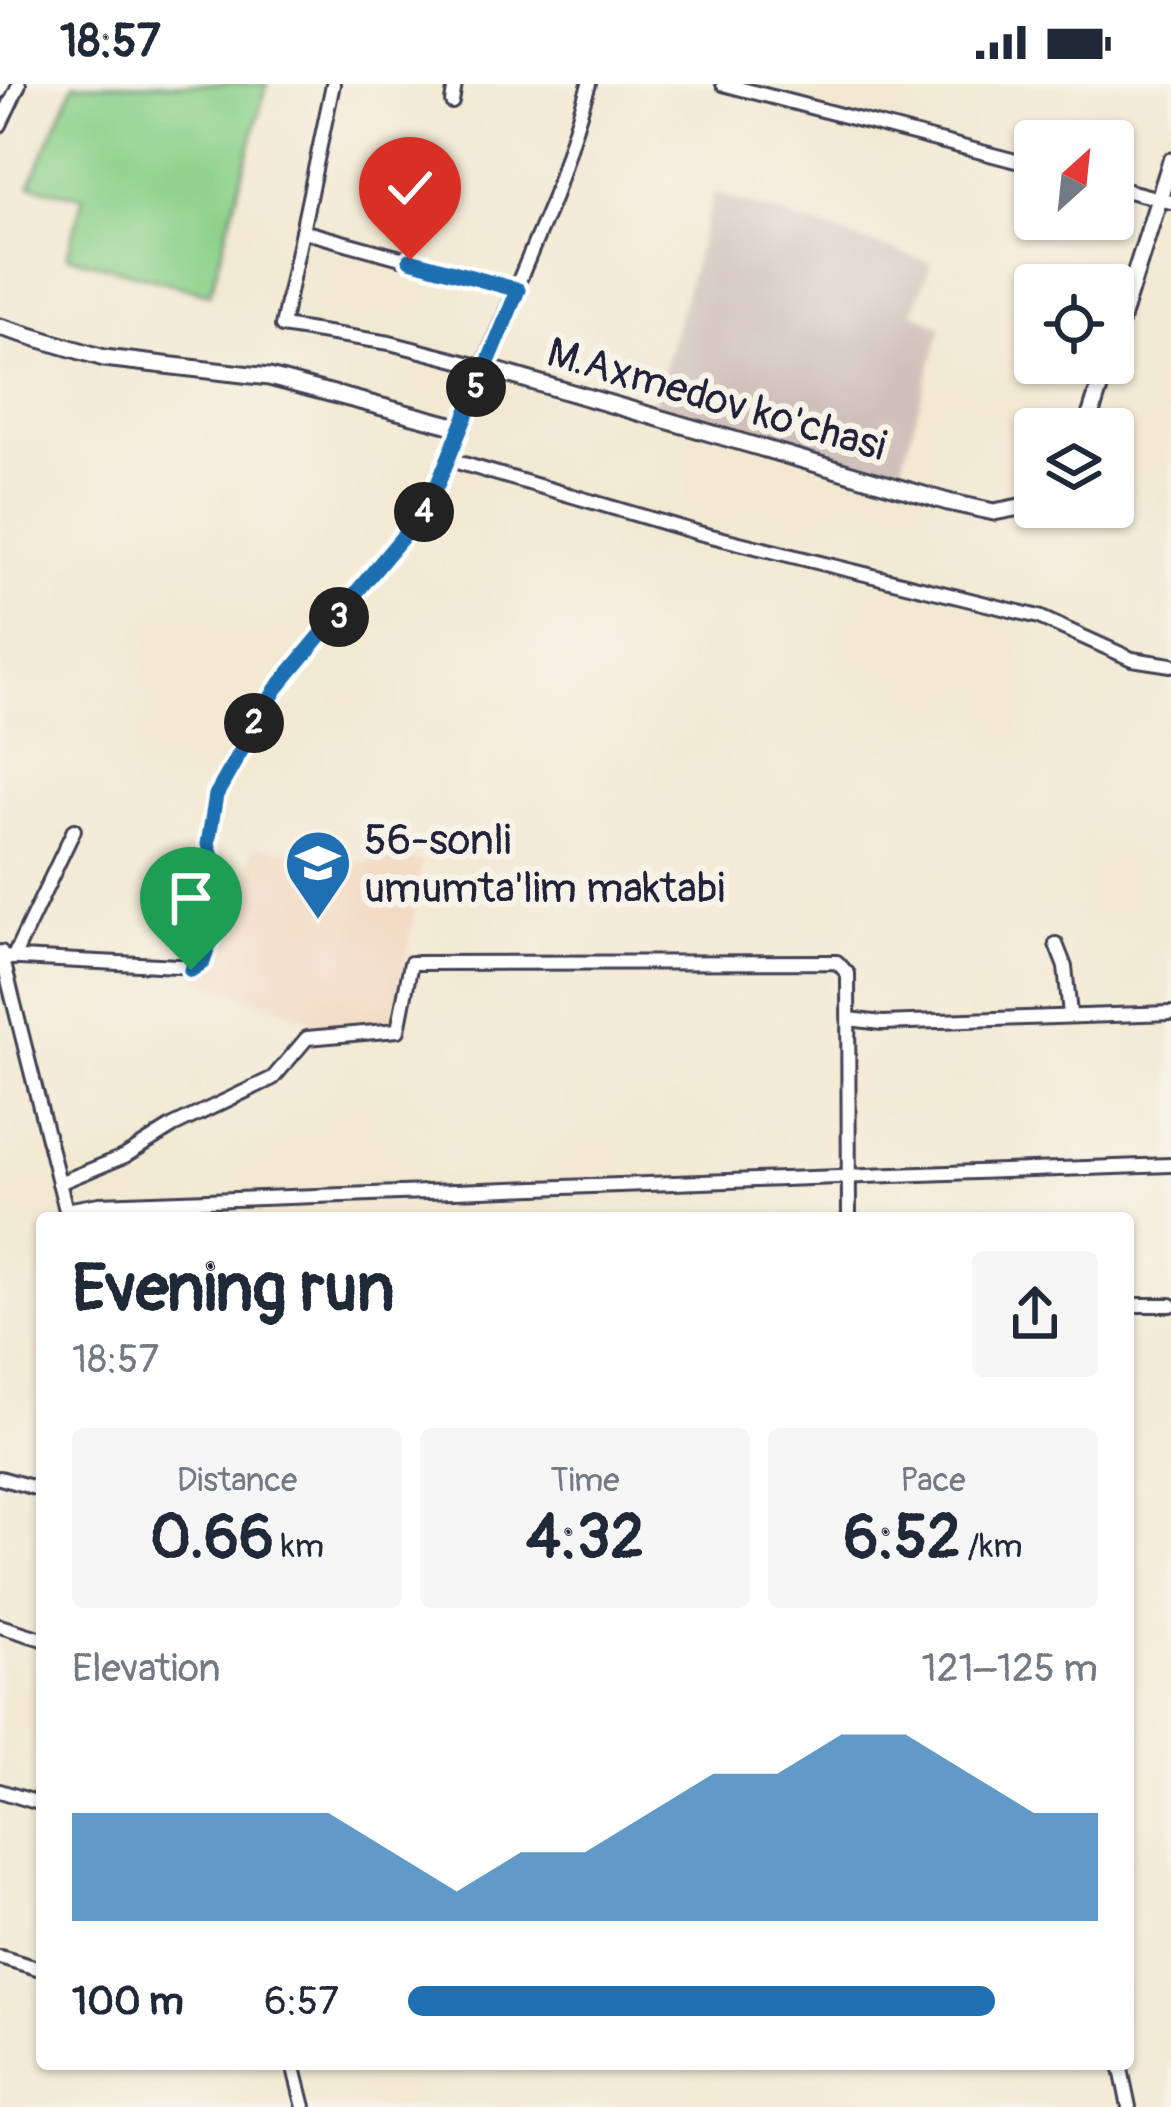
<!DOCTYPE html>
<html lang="en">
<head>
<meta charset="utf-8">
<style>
  :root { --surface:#fff; --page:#f6f6f7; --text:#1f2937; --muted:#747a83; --accent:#1f6fb2 }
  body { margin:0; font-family:Pangolin,sans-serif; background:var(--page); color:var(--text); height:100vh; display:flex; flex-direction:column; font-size:45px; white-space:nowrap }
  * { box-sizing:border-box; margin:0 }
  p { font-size:39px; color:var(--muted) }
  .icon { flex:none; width:66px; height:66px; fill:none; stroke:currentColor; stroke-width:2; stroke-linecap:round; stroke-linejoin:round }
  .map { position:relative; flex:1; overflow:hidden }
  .side { position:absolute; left:36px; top:1128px; width:1098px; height:858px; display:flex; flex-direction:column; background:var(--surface); border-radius:12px; box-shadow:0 3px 9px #0004 }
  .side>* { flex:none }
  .needle { width:78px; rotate:27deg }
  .tools { position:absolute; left:1014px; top:36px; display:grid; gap:24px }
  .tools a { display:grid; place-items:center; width:120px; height:120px; border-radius:12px; background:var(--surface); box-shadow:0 3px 9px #0004; font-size:60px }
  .pin { position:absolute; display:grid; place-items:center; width:102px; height:102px; color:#fff; margin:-123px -51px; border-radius:50% 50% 50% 0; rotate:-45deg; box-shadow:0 0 12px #0007 }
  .pin .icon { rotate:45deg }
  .km { position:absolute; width:60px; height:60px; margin:-30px; border-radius:50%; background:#222; color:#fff; font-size:33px; line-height:60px; text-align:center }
  .round { display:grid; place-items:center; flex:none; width:126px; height:126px; border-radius:12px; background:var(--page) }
  .headline { display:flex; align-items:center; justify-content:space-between; height:204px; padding:0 36px }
  h1 { font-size:66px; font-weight:700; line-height:90px }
  .metrics { display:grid; grid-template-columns:repeat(3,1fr); gap:18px; height:204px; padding:12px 36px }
  .metrics div { display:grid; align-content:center; border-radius:12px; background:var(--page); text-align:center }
  .metrics b { font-size:60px; font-weight:700 }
  .metrics small { font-size:33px; font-weight:400 }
  .metrics p { font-size:33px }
  .chart { height:336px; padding:24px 36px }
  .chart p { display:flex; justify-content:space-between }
  .chart svg { width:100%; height:216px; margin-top:12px; fill:var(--accent); opacity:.7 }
  ul { padding:0 36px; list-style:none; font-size:39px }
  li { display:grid; grid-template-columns:192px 144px 1fr; align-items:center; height:90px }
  li i { height:30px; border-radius:15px; background:var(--accent) }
  .status { display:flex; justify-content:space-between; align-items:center; height:84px; padding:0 60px; background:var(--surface); direction:ltr }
  .status svg { height:33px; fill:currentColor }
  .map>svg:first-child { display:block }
  .built { fill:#f2d5bd }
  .industrial { fill:#cfc1ba }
  .green { fill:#8dd28b; stroke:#587a63; stroke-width:3 }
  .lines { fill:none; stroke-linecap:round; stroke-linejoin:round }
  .minor-casing { stroke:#414052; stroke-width:18 }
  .major-casing { stroke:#414052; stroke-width:21 }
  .minor { stroke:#fff; stroke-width:12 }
  .major { stroke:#fff; stroke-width:15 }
  .route-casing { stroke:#fff; stroke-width:24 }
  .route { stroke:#1f6fb2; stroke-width:15 }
  .labels { text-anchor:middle; stroke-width:12; stroke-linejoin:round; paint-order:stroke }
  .street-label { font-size:42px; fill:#22223b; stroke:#f7f3e8 }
  .poi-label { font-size:42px; fill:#22223b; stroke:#f7f3e8; text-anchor:start }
</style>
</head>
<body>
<div class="status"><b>18:57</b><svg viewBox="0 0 49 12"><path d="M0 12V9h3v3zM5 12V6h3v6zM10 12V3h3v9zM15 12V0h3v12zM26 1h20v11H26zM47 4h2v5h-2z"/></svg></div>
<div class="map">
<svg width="1171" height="2023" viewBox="0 0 1171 2023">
  <rect width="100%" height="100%" fill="#f7f3e8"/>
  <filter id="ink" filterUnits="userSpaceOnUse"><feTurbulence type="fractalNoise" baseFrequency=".00833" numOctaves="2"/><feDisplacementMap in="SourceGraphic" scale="24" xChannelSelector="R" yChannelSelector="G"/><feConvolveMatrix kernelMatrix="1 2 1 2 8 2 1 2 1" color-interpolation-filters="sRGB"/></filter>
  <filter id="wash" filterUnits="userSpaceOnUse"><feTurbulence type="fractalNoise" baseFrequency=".004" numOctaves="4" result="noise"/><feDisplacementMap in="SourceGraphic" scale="48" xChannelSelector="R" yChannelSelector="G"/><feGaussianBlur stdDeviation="2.7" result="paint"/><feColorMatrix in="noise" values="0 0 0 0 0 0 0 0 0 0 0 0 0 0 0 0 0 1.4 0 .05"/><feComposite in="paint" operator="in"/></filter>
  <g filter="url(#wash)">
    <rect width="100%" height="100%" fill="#f3e9d3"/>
    <polygon class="built" points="254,761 370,779 374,768 422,778 397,939 309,944 311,935 198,895 212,872 235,799 245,804"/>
    <polygon class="industrial" points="714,109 932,179 912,228 942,243 898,394 652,326"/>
    <polygon class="green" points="74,0 267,0 210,210 67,172 83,113 30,101"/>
  </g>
  <g filter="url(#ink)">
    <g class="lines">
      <g class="minor-casing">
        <g id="minor">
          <polyline points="333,0 282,242 390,259 483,283 554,113 589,0"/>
          <polyline points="723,0 1035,82"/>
          <polyline points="0,7 3,0"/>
          <polyline points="452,18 455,0"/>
          <polyline points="0,41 19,0"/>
          <polyline points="1113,103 1171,118"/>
          <polyline points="302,147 518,206"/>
          <polyline points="450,376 699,449 1039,533 1132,575 1171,581"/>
          <polyline points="1056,860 1065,883 1070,930"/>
          <polyline points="1,868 68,1134"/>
          <polyline points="0,873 198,883 225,812 208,760 216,711 276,605 429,421 462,344"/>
          <polyline points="13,874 74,746"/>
          <polyline points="849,935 882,939 1171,929"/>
          <polyline points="59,1099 125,1072 173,1042 273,994 307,954 398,946 411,879 837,878 848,890 849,1134"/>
          <polyline points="66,1126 99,1120 1171,1081"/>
          <polyline points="1128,1221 1171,1221"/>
          <polyline points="0,1394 42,1406"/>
          <polyline points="0,1542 42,1555"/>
          <polyline points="0,1707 42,1720"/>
          <polyline points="0,1873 37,1884"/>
          <polyline points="293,1980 304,2023"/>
          <polyline points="1120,1980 1129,2023"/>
        </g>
      </g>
      <g class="major-casing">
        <g id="major">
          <polyline points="0,243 104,274 269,293 462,344 483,283 948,418 994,428 1035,420"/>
          <polyline points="1113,260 1171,77"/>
          <polyline points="1086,345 1107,279"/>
        </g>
      </g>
      <use href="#minor" class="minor"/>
      <use href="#major" class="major"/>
    </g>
  </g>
  <g class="lines" filter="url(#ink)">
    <g class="route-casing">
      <polyline id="route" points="191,886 203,878 225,812 208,760 216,711 276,605 429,421 518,206 410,176"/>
    </g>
    <use href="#route" class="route"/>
  </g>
  <defs>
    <g id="school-pin" transform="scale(3.45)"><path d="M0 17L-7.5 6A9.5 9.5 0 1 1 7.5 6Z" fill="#1f6fb2" stroke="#f7f3e8"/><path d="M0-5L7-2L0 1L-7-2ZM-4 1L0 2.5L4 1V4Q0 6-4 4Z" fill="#fff"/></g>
  </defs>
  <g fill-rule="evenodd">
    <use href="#school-pin" x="318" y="779"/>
  </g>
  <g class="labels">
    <g class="street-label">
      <text transform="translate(717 314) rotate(16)" y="15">M.Axmedov ko'chasi</text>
    </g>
    <g class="poi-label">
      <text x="364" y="770">56-sonli<tspan x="364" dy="48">umumta'lim maktabi</tspan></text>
    </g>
  </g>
</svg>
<div class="tools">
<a><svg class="needle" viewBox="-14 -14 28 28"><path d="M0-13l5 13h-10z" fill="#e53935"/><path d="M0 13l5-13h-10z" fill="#747a83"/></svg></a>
<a><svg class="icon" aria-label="locate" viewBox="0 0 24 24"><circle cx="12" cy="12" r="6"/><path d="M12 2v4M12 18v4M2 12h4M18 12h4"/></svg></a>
<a><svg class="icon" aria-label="layers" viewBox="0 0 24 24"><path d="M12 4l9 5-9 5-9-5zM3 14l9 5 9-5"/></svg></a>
</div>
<div class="pin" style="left:191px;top:886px;background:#1e9e55"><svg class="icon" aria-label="arrive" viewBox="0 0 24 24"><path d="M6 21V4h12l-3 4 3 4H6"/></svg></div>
<div class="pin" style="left:410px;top:176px;background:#d93025"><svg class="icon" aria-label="check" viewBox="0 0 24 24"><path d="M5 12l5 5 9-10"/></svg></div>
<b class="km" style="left:254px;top:639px">2</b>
<b class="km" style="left:339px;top:533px">3</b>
<b class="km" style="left:424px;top:428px">4</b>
<b class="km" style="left:476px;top:303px">5</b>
<section class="side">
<div class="headline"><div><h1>Evening run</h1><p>18:57</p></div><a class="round"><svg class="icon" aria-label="share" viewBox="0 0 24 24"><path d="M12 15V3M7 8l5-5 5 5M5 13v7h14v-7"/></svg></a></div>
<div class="metrics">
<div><p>Distance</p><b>0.66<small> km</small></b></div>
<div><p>Time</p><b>4:32</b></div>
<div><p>Pace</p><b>6:52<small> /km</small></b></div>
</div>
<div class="chart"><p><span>Elevation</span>121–125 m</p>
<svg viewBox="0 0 160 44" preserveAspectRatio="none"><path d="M0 44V22L10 22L20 22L30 22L40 22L50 30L60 38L70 30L80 30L90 22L100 14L110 14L120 6L130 6L140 14L150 22L160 22V44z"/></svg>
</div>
<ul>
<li><b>100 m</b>6:57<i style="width:85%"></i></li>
</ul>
</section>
</div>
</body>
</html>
